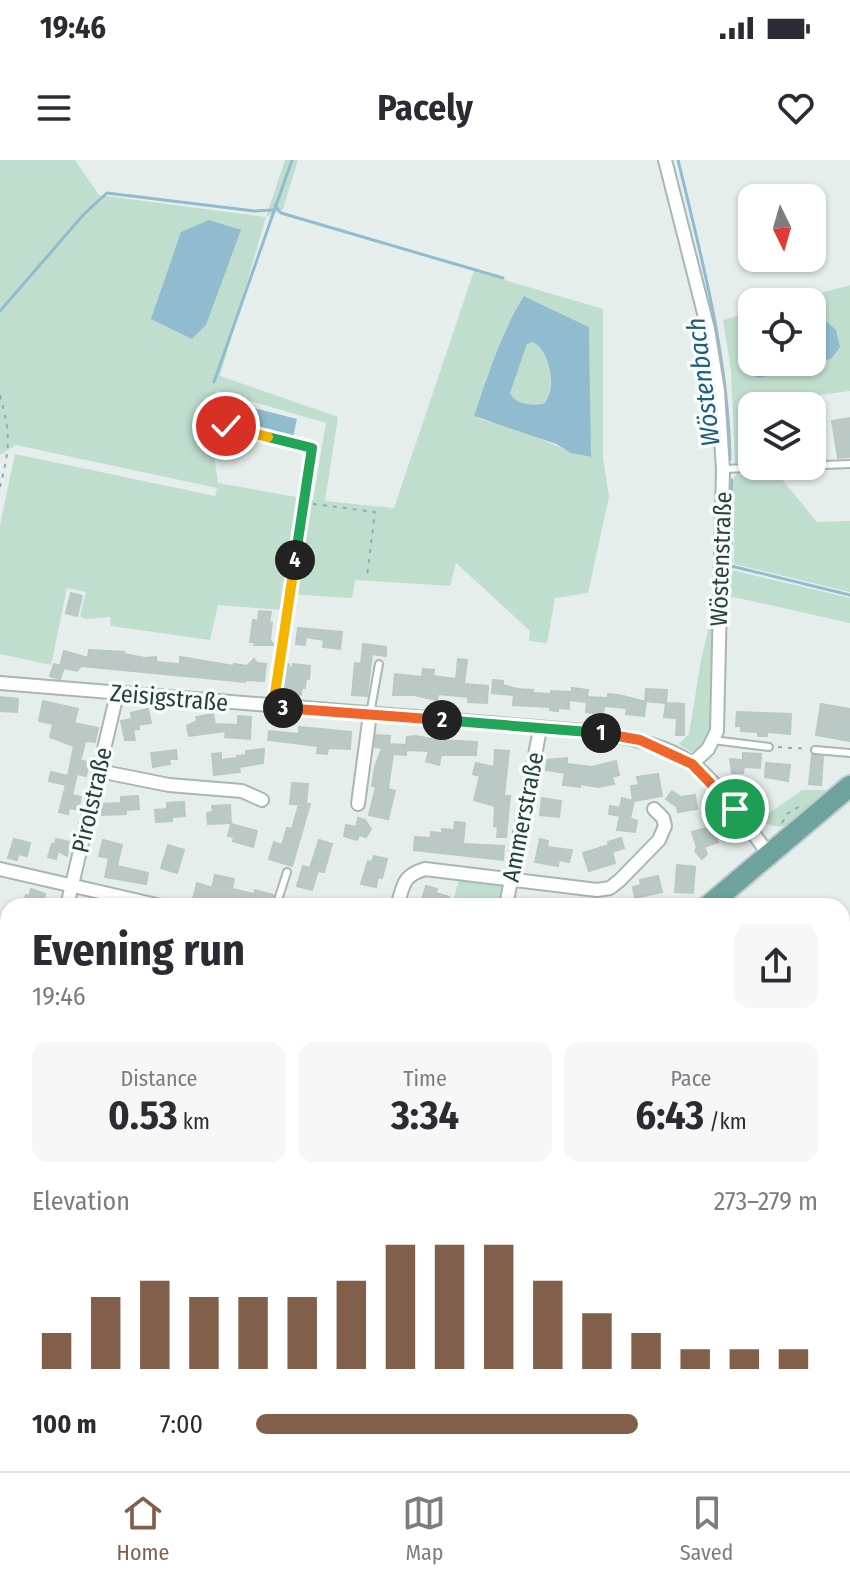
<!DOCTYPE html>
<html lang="en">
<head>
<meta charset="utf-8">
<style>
  :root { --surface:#fff; --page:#f7f7f7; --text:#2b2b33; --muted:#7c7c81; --line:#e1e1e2; --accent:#825f4a }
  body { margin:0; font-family:"Fira Sans Condensed",sans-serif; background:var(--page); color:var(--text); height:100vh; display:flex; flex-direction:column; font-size:30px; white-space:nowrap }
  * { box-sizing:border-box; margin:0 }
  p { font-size:26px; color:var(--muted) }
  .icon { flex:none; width:44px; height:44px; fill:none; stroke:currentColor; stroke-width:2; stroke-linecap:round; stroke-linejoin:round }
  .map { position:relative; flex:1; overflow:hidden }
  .panel { position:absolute; left:0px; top:738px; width:850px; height:574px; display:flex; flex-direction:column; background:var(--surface); border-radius:24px 24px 0 0; box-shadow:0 2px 6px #0004 }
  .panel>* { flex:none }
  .needle { width:52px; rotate:175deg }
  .controls { position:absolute; left:738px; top:24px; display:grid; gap:16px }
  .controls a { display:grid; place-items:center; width:88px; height:88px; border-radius:16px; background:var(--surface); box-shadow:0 2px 6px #0004; font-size:40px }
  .pin { position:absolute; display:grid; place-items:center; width:68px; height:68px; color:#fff; margin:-34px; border:4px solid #fff; border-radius:50%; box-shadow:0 2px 8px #0007 }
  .km { position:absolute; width:40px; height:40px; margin:-20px; border-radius:50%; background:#222; color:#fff; font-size:22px; line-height:40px; text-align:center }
  .round { display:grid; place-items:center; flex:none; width:84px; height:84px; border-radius:16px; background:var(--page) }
  .summary { display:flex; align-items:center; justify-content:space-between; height:136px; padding:0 32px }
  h1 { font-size:44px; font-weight:700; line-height:60px }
  .stats { display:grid; grid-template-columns:repeat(3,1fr); gap:12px; height:136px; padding:8px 32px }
  .stats div { display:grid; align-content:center; border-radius:16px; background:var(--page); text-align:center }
  .stats b { font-size:40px; font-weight:700 }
  .stats small { font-size:22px; font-weight:400 }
  .stats p { font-size:22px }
  .chart { height:224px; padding:16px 32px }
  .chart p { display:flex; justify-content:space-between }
  .chart svg { width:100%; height:144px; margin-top:8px; stroke:var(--accent); stroke-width:6 }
  ul { padding:0 32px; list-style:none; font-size:26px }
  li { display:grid; grid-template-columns:128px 96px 1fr; align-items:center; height:60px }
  li i { height:20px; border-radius:10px; background:var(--accent) }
  .status { display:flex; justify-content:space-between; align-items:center; height:56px; padding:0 40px; background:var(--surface); direction:ltr }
  .status svg { height:22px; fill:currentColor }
  header { display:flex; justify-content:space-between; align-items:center; height:104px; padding:0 32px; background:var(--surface); font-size:36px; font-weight:700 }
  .tabs { display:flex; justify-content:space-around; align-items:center; height:112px; border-top:2px solid var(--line); background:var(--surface); font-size:22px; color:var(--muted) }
  .tabs a { display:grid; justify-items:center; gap:4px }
  .tabs .current { color:var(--accent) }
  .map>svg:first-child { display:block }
  .built { fill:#d4dedb }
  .green { fill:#c0dece; fill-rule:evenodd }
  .water { fill:#91bcd0; fill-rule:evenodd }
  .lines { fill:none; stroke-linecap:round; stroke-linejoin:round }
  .stream { stroke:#91bcd0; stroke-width:3 }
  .building { fill:#bbc9c6; stroke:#b9c8c4; stroke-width:2 }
  .service-casing { stroke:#a8b6b4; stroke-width:10 }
  .minor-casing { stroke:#a8b6b4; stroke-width:16 }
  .primary-casing { stroke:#c2cac9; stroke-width:24 }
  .path { stroke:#88b0ab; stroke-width:2; stroke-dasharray:4 6; stroke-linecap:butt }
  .service { stroke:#fff; stroke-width:6 }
  .minor { stroke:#fff; stroke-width:12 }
  .primary { stroke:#6da29d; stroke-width:20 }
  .split-1-casing { stroke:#fff; stroke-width:16 }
  .split-2-casing { stroke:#fff; stroke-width:16 }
  .split-3-casing { stroke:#fff; stroke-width:16 }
  .split-4-casing { stroke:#fff; stroke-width:16 }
  .split-5-casing { stroke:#fff; stroke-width:16 }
  .split-6-casing { stroke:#fff; stroke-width:16 }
  .split-1 { stroke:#f0652b; stroke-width:10 }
  .split-2 { stroke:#22a559; stroke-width:10 }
  .split-3 { stroke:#f0652b; stroke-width:10 }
  .split-4 { stroke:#f5b400; stroke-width:10 }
  .split-5 { stroke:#22a559; stroke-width:10 }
  .split-6 { stroke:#f5b400; stroke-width:10 }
  .labels { text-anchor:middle; stroke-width:7; stroke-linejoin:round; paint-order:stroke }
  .street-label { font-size:24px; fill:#25403e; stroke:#f7fbf9 }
  .water-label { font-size:26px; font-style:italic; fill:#215c7a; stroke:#f7fbf9 }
</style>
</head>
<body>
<div class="status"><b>19:46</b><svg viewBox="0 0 49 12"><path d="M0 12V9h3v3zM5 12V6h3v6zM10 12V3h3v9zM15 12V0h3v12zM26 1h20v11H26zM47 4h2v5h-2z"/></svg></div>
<header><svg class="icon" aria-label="menu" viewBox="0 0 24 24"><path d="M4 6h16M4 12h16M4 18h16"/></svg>Pacely<svg class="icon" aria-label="heart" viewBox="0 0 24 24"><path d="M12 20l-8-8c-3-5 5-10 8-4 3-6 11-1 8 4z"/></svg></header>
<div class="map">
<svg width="850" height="1311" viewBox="0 0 850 1311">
  <rect width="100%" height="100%" fill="#e6eeec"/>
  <polygon class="built" points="0,1182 8,1182 8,1304 16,1304 4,1311 0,1311"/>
  <g class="green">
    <path d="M0 0H75L99 35 266 57 285 0H298L283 49 266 57 220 216 338 257 325 341 394 348 474 111 603 149V298L609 337 588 433 555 438 547 483 529 481 530 471 456 403 450 426 355 420 352 438 287 434 282 450 218 445 210 480 111 466 110 457 86 459 80 456 86 432 67 428 51 505 0 494V365L15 294 215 336 217 328 16 285 0 295ZM525 136 589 167 590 297C561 291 534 274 505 265 494 262 484 262 474 256 489 215 500 173 525 136ZM216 231 326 263 313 340 218 323 209 260Z"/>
    <polygon points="850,125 850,231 812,236 813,303 812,246 752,246 752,305 735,305 731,211 723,160 752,152 752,178 739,191 759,218 831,199 821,157 812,159 812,142 789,142"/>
    <path d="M533 182C550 191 557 231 543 244 530 245 516 245 510 233L527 183Z"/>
    <polygon points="776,312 817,362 850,361 850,432 734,404 734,317 737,314"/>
    <polygon points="731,410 850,438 850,463 729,436"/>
    <polygon points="713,449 715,505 713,571 698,591 691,592 679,584 689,574 701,500"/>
    <path d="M802 630H823L831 632C808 652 791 679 759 660Z"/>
    <polygon points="459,719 505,725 500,746 452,746"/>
  </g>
  <g class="water">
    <polygon points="209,60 241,70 206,165 192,179 151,159 181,72"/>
    <path d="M524 136 589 167 591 297 571 293 556 284 474 256C488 215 501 173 524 136ZM533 182C550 191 558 231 543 244 530 245 516 245 510 233L527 184Z"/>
    <polygon points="821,157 836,170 840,187 831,199 759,218 743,210 739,191 752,178 752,202 812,202 812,159"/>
    <polygon points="242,245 297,259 293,277 238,263"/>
  </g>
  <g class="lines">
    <g class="stream">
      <path d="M678 0C702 99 728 196 730 299"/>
      <polyline points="275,46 281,53 503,118"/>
      <polyline points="0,151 84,54 107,33 254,51 273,50"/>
      <polyline points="214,222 292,0"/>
      <polyline points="732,320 731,406 850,435"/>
      <polyline points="842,901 850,895"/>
    </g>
  </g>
  <g class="building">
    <polygon points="850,258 850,297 838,298 832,261"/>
    <polygon points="71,433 82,436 77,456 66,453"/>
    <polygon points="259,451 271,452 269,462 272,463 270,480 274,485 254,485 255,482 250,482 253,460 258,461"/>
    <polygon points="298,468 342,472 340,489 323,487 324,480 306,477 305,485 296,484"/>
    <polygon points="363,484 386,487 386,496 372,494 367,536 352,535 355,503 361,504"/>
    <polygon points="89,490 124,492 124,494 145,498 156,497 156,502 180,504 180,497 234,506 234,504 247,506 254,499 257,503 266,504 264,521 245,520 245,522 81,506 77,511 64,508 60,519 50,516 54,504 60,506 64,491 88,498"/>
    <polygon points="458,499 467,500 464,524 488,526 487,543 468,542 468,537 438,534 437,540 414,535 393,535 395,514 422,517 423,509 434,510 433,516 456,519"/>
    <polygon points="288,504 292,510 293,504 310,506 309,519 306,518 305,528 302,527 301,535 284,533"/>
    <polygon points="493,520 503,521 503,525 517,529 533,530 533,533 551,534 551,531 572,532 572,528 588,530 587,537 608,538 608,534 619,535 646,542 644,556 626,554 627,548 604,546 603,554 586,552 587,542 569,540 569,549 558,548 558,551 550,550 550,547 513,545 514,535 492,533"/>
    <polygon points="646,529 667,530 666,543 684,544 684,575 676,575 677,558 664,557 666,543 645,541"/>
    <polygon points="0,537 18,539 17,552 0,551"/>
    <polygon points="43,541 78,549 74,563 98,568 95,582 85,581 83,591 80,600 89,603 86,616 77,614 72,635 81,637 78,650 69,648 68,654 59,652 66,625 49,621 51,612 68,616 74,586 50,577 53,564 39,561"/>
    <polygon points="821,544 850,549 850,581 816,575"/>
    <polygon points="148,549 151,563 138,565 139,569 133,570 135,580 125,580 121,561 132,559 131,553"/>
    <polygon points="737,552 791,554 790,574 767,572 767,576 758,576 758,572 741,571 741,566 736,566"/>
    <polygon points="213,554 215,564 238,565 238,556 251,557 250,579 225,577 226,571 189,576 187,566 197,561 196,557"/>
    <polygon points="299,567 351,572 350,589 328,588 327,594 317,593 318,586 268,580 269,571 299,574"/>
    <polygon points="376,575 390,576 389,584 406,585 407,577 416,576 437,580 477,582 476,595 441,595 439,605 426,601 429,591 406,590 406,595 393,594 388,629 395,631 388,659 369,655 376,627 372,626 375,607 382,588 375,587"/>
    <polygon points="264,589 263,603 239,607 240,612 214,615 212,594 221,593 221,600 238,598 237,596 246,595 246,591"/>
    <polygon points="176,590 177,599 169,599 170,604 153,607 151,593"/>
    <polygon points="495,590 509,591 504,636 510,636 506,677 497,677 498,667 494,666 495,646 474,640 480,616 473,614 476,603 494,607"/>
    <polygon points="743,593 761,594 760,608 744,607 743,613 732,613 730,599 743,600"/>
    <polygon points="812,595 823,597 821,625 809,624"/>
    <polygon points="567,598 567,604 592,607 616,601 619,615 612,617 614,624 598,627 580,624 580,627 563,625 565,613 546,610 547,600"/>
    <polygon points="766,603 790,605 788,621 765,617"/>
    <polygon points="658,614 662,636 634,641 630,658 637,661 635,672 617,670 620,656 609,654 610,646 620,648 622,638 633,641 631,626 639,625 637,617"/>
    <polygon points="292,623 308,624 306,644 310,644 292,706 269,699 274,682 282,685 287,668 292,669 299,644 290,644"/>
    <polygon points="672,631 681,637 695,635 697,649 678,652 677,647 666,639"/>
    <polygon points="138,636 139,649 126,650 126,654 102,655 101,644 121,643 121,637"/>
    <polygon points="542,638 561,641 559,657 540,655"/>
    <polygon points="184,642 185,656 172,657 172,661 156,662 155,650 167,649 167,643"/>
    <polygon points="230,645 231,663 208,664 207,653 213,652 212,646"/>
    <polygon points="358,658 365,660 371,669 366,677 359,675 357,680 344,676 346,665 356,667"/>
    <polygon points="455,662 465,663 463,684 504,686 503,700 414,690 415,677 431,678 431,672 442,673 442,669 454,670"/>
    <polygon points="231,664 257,671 253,687 233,681 234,677 228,676"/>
    <polygon points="714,666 718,682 704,687 707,694 702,699 695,691 697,688 692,672"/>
    <polygon points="621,678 624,688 612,692 615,703 589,711 583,693 609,685 608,682"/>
    <polygon points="14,679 30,683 27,696 18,694 17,700 8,698"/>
    <polygon points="56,679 70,682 67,696 58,691 56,699 48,697 52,684 55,684"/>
    <polygon points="540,679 548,681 547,687 572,690 569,702 559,700 558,706 535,702"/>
    <polygon points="103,680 122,685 117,706 148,713 146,724 105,717 109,698 99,696"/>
    <polygon points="319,680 332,684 324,712 318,711 312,730 297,726 303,706 310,708"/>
    <polygon points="168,685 184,690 177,713 161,708"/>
    <polygon points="374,696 387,699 382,718 378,717 376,727 361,724 368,701 372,702"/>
    <polygon points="677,705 695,707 693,733 675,732"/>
    <polygon points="215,715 234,719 232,729 254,734 255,730 273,735 270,745 260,742 246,743 246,746 224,746 193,739 197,723 212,728"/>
    <polygon points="658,716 662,732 635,738 633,727 641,725 640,720"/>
    <polygon points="426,726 437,729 436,733 449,737 447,746 421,743"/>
    <polygon points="31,729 45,734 42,746 33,744 23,746 26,735 29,736"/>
    <polygon points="8,1078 8,1106 0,1109 0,1080"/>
  </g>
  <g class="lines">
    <g class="service-casing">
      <g id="service">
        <polyline points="226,266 312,288 273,544"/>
        <polyline points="723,309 850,304"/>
        <polyline points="370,554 379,504"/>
        <polyline points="713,580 769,587"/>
        <polyline points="815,590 850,593"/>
        <polyline points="276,746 287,712"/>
      </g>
    </g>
    <g class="minor-casing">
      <g id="minor">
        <polyline points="665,0 708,169 718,231 723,309 717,571 708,589 692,604"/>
        <path d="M0 523 597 572C629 578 664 584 692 603 717 622 750 668 768 694"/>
        <polyline points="99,611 169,625 242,631 262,640"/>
        <polyline points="358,644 370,554"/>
        <polyline points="0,709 161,746"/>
        <polyline points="67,746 117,534"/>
        <path d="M397 746C404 725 402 716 425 709L597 730 610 728 620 720 659 680 665 666 663 658 654 649"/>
        <polyline points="506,746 540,569"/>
        <polyline points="0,988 8,987"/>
        <polyline points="842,1248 850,1247"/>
        <polyline points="537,1311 570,1304"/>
      </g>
    </g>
    <g class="primary-casing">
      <g id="primary">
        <polyline points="708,746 850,626"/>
        <polyline points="85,1311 88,1304"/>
      </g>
    </g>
    <g class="path">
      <path d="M0 235C11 277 10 286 0 327"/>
      <polyline points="313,344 375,352 367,416"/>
      <polyline points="778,587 808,589"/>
      <polyline points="782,663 787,654 803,644"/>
      <polyline points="105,1304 107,1311"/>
      <polyline points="0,1306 1,1306"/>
    </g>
    <use href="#service" class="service"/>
    <use href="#minor" class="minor"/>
    <use href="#primary" class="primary"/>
  </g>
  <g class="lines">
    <g class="split-1-casing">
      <polyline id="split-1" points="601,573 640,580 692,604 735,649"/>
    </g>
    <g class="split-2-casing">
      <polyline id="split-2" points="442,560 601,573"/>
    </g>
    <g class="split-3-casing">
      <polyline id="split-3" points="283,548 442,560"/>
    </g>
    <g class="split-4-casing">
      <polyline id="split-4" points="283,548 273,547 295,400"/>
    </g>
    <g class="split-5-casing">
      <polyline id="split-5" points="268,277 312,288 295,400"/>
    </g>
    <g class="split-6-casing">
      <polyline id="split-6" points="226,266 268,277"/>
    </g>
    <use href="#split-1" class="split-1"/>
    <use href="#split-2" class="split-2"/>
    <use href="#split-3" class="split-3"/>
    <use href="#split-4" class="split-4"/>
    <use href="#split-5" class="split-5"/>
    <use href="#split-6" class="split-6"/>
  </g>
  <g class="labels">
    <g class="street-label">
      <text transform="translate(721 399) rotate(-88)" y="8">Wöstenstraße</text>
      <text transform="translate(169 538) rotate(5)" y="8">Zeisigstraße</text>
      <text transform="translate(92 640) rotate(-77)" y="8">Pirolstraße</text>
      <text transform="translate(523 657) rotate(-79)" y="8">Ammerstraße</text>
    </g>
    <g class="water-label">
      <text transform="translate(703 222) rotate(-97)" y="9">Wöstenbach</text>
    </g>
  </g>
</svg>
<div class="controls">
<a><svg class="needle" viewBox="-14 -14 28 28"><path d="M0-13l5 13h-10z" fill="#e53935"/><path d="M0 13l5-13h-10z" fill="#7c7c81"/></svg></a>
<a><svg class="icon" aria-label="locate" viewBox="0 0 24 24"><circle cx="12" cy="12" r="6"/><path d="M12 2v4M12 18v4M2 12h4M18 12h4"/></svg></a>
<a><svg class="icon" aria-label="layers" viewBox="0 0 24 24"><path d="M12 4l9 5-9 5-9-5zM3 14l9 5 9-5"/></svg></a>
</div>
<div class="pin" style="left:735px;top:649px;background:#1e9e55"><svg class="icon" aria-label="arrive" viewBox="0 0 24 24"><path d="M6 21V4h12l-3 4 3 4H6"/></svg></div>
<div class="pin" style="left:226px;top:266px;background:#d93025"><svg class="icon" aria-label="check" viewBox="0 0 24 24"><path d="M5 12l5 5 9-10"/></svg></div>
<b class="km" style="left:601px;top:573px">1</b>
<b class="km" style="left:442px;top:560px">2</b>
<b class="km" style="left:283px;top:548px">3</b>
<b class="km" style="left:295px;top:400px">4</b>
<section class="panel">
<div class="summary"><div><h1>Evening run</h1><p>19:46</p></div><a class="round"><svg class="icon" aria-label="share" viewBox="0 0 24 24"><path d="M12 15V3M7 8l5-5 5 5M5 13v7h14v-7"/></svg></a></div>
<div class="stats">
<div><p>Distance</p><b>0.53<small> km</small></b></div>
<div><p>Time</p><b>3:34</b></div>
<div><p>Pace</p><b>6:43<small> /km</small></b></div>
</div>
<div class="chart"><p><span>Elevation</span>273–279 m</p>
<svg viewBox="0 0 160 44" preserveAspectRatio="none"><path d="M5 44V33M15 44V22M25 44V17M35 44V22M45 44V22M55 44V22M65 44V17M75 44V6M85 44V6M95 44V6M105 44V17M115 44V27M125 44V33M135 44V38M145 44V38M155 44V38"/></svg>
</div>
<ul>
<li><b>100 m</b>7:00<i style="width:68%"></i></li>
</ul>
</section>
</div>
<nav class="tabs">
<a class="current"><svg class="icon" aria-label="home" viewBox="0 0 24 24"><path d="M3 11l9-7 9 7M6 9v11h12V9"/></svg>Home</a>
<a><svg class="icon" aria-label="map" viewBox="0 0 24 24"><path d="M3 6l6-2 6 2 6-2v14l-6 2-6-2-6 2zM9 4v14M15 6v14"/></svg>Map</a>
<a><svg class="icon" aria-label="saved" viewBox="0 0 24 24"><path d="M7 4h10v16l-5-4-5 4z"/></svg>Saved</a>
</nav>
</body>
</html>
